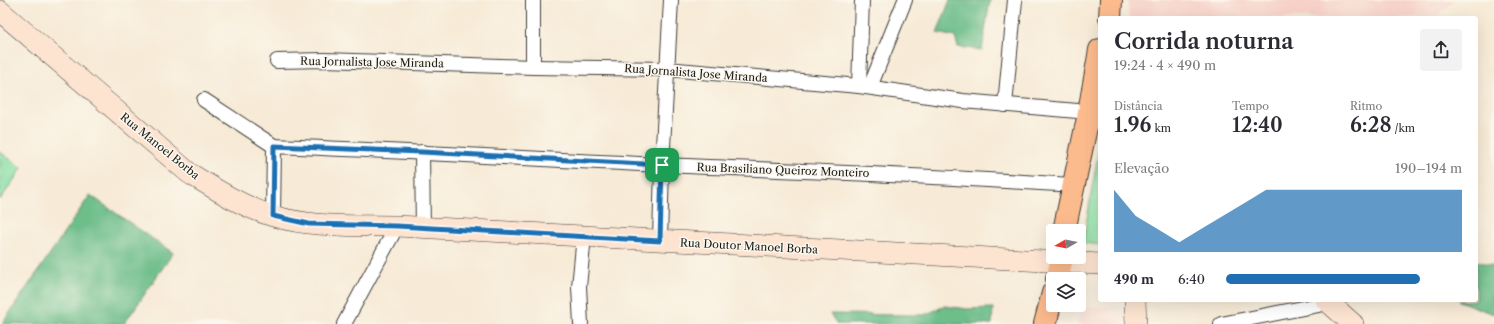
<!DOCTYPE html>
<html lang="pt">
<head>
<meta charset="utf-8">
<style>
  :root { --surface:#fff; --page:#f2f2f3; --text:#2b2b33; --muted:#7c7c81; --accent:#1f6fb2 }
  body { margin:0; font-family:"Libre Caslon Text",serif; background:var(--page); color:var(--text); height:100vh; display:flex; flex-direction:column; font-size:15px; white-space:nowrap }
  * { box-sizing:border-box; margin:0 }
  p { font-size:13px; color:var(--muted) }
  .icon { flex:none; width:22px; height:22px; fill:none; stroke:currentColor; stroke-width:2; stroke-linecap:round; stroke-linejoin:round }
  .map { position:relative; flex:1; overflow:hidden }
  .sheet { position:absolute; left:1098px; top:16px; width:380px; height:286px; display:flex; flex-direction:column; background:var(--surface); border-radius:4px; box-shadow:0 4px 16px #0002 }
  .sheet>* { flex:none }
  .needle { width:26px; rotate:261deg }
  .fabs { position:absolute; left:1046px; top:224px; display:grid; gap:8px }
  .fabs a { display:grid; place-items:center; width:40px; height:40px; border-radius:4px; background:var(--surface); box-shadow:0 4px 16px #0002; font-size:20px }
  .pin { position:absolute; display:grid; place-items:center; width:34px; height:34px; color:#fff; margin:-17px; border-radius:8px; box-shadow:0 2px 6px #0006 }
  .round { display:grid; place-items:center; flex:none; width:42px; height:42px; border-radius:4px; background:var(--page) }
  .overview { display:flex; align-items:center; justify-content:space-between; height:68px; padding:0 16px }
  h1 { font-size:22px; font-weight:600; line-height:30px }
  .figures { display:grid; grid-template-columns:repeat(3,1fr); gap:6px; height:68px; padding:4px 16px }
  .figures div { display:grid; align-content:center }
  .figures b { font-size:20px; font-weight:600 }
  .figures small { font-size:11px; font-weight:400 }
  .figures p { font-size:11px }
  .chart { height:112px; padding:8px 16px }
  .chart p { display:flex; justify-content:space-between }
  .chart svg { width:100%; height:72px; margin-top:4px; fill:var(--accent); opacity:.7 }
  ul { padding:0 16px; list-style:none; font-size:13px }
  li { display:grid; grid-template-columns:64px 48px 1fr; align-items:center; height:30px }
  li i { height:10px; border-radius:5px; background:var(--accent) }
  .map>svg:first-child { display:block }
  .built { fill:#f7d1c7 }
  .green { fill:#88e0a4; stroke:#527e60 }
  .forest { fill:#6ebe8a; stroke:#456d53 }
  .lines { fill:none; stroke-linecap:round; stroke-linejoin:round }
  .street-casing { stroke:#3d3b38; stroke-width:16 }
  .secondary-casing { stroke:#3d3b38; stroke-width:22 }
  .primary-casing { stroke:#3d3b38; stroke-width:24 }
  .street { stroke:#fff; stroke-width:14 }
  .secondary { stroke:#fde4d1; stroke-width:21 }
  .primary { stroke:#fbbb8d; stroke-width:22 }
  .route-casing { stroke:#fff; stroke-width:8 }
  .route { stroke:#1f6fb2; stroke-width:5 }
  .labels { text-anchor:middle; stroke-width:3; stroke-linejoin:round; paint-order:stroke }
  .street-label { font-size:11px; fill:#1c1c1c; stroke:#fbf7ec }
</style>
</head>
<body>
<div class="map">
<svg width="1494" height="324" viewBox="0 0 1494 324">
  <rect width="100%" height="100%" fill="#fbf7ec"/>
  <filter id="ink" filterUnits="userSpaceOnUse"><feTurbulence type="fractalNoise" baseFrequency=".025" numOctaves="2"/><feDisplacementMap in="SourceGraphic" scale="8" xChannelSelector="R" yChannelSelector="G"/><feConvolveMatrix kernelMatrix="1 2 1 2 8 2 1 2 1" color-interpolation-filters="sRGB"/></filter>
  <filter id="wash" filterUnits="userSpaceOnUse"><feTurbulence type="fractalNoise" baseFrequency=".012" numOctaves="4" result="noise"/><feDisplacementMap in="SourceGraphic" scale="16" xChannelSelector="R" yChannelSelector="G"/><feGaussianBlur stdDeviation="0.9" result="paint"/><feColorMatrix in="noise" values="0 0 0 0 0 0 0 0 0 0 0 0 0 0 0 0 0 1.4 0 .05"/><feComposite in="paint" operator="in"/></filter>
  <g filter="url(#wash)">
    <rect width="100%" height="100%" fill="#f7ead6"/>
    <g class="built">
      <polygon points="1128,0 1454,0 1436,18 1129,18"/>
      <polygon points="1125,306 1125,324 1077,324 1081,307"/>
    </g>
    <g class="green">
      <polygon points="1100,142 1100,245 1083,243"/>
      <polygon points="0,152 22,168 0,200"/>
    </g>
    <g class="forest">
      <polygon points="950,0 990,0 982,50 958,47 955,37 937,33"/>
      <polygon points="90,195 173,253 124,324 2,324"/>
      <polygon points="1476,261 1494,266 1494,314 1459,301 1476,300"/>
      <polygon points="945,306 967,309 993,308 992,324 837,324 830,314 924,315"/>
    </g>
  </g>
  <g filter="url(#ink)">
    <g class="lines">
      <g class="street-casing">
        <g id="street">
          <polyline points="277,61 325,60 533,67 667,69 859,86 963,101 1089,112"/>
          <polyline points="533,67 533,0"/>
          <polyline points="859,86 862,0"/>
          <polyline points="870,87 905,0"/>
          <polyline points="204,100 274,146"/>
          <polyline points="1005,105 1015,0"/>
          <polyline points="422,152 423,229"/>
          <path d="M273 216 274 146C404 151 534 159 664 165 801 171 937 176 1074 185"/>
          <polyline points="660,241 662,165 671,0"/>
          <polyline points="344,324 397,226"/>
          <polyline points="581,324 579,287 584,236"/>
          <polyline points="1221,324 1329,303"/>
        </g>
      </g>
      <g class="secondary-casing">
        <g id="secondary">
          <path d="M0 11 189 173C215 189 243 207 273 216 313 228 356 225 397 226L1100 264"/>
          <polyline points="1135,300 1136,324"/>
          <polyline points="1326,300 1353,324"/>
        </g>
      </g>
      <g class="primary-casing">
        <g id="primary">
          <polyline points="1110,18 1111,0"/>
          <polyline points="1064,231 1088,118 1100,50"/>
          <polyline points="1057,279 1061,263 1059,257"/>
          <polyline points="1045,324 1053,293"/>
        </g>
      </g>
      <use href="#street" class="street"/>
      <use href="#secondary" class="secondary"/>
      <use href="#primary" class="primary"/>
    </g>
  </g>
  <g class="lines" filter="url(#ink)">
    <g class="route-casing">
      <polygon id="route" points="274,146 422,152 662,165 660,241 397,226 309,224 273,216"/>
    </g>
    <use href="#route" class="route"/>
  </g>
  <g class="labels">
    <g class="street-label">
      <text transform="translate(372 62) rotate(1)" y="4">Rua Jornalista Jose Miranda</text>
      <text transform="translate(696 73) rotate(4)" y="4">Rua Jornalista Jose Miranda</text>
      <text transform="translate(160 146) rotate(39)" y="4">Rua Manoel Borba</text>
      <text transform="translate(783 170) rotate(2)" y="4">Rua Brasiliano Queiroz Monteiro</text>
      <text transform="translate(749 246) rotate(3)" y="4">Rua Doutor Manoel Borba</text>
    </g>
  </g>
</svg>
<div class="fabs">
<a><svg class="needle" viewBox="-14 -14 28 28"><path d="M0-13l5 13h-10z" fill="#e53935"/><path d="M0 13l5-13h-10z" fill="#7c7c81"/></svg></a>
<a><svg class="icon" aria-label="layers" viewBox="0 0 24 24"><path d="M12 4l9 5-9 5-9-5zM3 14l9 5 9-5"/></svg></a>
</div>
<div class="pin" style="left:662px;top:165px;background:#1e9e55"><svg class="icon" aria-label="arrive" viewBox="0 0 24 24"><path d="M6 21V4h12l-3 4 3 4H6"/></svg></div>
<section class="sheet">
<div class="overview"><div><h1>Corrida noturna</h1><p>19:24 · 4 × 490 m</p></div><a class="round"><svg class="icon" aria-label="share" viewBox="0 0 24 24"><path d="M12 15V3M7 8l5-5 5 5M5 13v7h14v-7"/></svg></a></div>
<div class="figures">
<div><p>Distância</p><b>1.96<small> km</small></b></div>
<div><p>Tempo</p><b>12:40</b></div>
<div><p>Ritmo</p><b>6:28<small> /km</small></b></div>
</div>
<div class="chart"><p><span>Elevação</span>190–194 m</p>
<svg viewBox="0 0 160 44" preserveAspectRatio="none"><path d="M0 44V6L10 22L20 30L30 38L40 30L50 22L60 14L70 6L80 6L90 6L100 6L110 6L120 6L130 6L140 6L150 6L160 6V44z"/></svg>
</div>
<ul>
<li><b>490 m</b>6:40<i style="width:82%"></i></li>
</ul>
</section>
</div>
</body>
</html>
